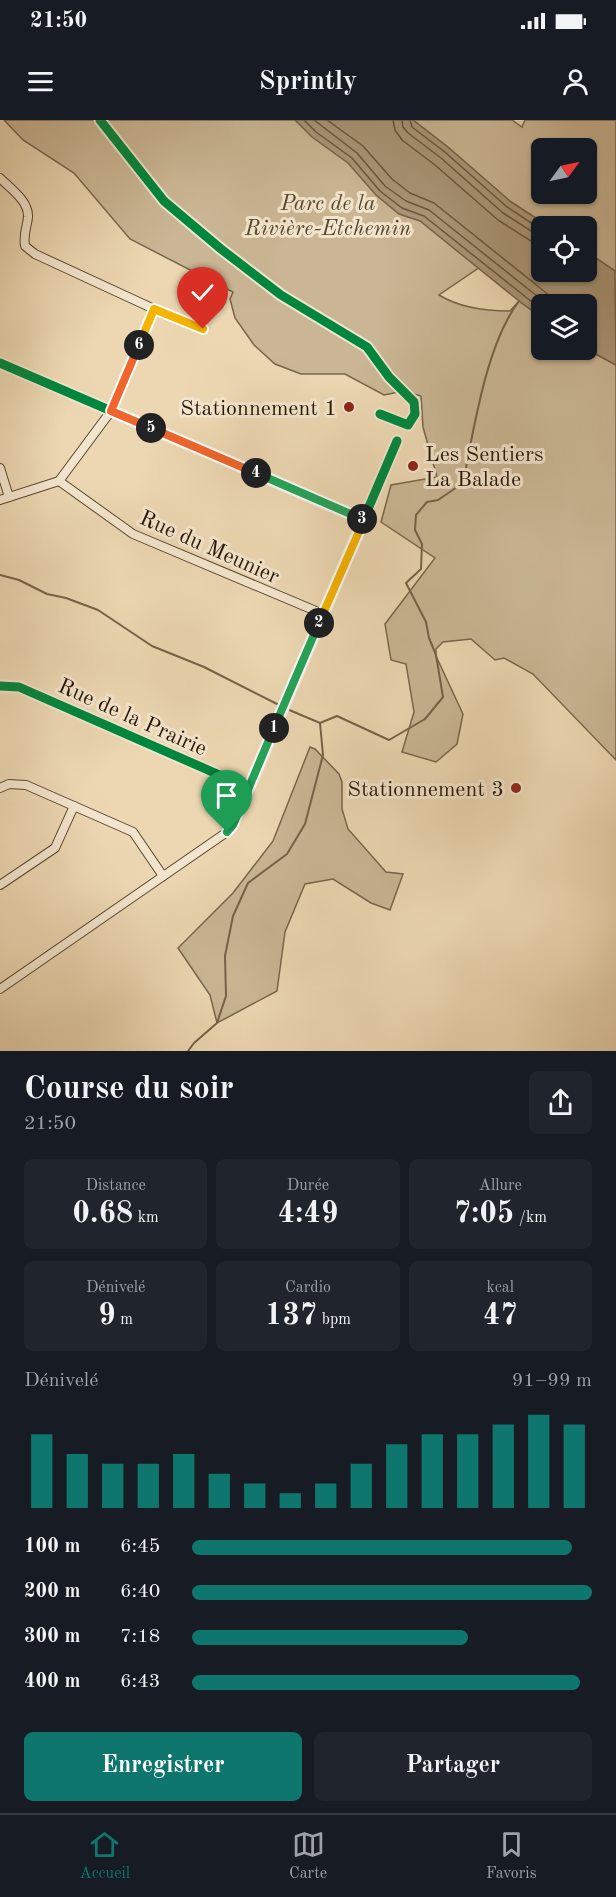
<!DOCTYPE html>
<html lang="fr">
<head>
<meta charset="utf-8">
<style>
  :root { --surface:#171b24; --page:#20242c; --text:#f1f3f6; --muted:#9ea1a6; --line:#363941; --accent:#0f766e }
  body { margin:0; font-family:"Old Standard TT",serif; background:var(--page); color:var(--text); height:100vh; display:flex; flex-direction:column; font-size:22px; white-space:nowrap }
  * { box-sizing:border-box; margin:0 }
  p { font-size:20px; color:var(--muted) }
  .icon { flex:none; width:33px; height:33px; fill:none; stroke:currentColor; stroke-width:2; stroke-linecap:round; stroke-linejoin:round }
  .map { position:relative; height:931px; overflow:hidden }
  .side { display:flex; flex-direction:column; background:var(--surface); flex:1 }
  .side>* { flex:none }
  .needle { width:39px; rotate:57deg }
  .buttons { position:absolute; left:531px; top:18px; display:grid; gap:12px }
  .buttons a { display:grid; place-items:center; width:66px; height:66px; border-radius:9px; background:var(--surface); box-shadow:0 2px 4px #0004; font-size:30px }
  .pin { position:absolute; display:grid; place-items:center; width:51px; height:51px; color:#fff; margin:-62px -26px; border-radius:50% 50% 50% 0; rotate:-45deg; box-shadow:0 0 6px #0007 }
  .pin .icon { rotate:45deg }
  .km { position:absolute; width:30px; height:30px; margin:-15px; border-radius:50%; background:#222; color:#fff; font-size:16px; line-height:30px; text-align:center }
  .round { display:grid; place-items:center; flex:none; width:63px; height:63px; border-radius:9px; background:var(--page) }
  .summary { display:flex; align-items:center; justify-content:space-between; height:102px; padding:0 24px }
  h1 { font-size:33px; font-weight:700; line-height:45px }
  .metrics { display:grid; grid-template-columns:repeat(3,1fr); gap:9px; height:102px; padding:6px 24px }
  .metrics div { display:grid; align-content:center; border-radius:9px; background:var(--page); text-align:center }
  .metrics b { font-size:30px; font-weight:700 }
  .metrics small { font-size:16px; font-weight:400 }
  .metrics p { font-size:16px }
  .chart { height:168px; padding:12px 24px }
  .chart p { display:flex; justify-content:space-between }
  .chart svg { width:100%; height:108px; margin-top:6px; stroke:var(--accent); stroke-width:6 }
  .action { display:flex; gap:12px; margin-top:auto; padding:12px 24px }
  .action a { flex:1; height:69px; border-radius:9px; background:var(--accent); color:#fff; font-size:24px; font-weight:700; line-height:69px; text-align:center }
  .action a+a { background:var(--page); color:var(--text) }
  ul { padding:0 24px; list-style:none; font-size:20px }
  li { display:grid; grid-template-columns:96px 72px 1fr; align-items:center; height:45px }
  li i { height:15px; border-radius:8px; background:var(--accent) }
  .status { display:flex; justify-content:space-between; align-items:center; height:42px; padding:0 30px; background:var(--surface); direction:ltr }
  .status svg { height:16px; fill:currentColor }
  header { display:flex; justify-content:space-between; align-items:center; height:78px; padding:0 24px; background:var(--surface); font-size:27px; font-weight:700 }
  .tabs { display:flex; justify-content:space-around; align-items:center; height:84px; border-top:2px solid var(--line); background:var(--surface); font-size:16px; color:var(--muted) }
  .tabs a { display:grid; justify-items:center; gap:3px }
  .tabs .active { color:var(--accent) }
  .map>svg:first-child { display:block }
  .green { fill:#cab694; stroke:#78664c; stroke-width:1.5; fill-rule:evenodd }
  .water { fill:#a99576; stroke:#756248; stroke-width:1.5 }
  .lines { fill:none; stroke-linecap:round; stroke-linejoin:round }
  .shore { stroke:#68563c; stroke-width:1.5 }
  .stream { stroke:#756248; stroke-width:2 }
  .minor-casing { stroke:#58462f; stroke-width:10 }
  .minor { stroke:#f3e5cd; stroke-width:8 }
  .cycleway-casing { stroke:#f3e5cd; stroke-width:13 }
  .cycleway { stroke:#00873e; stroke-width:9 }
  .split-1-casing { stroke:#fff; stroke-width:12 }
  .split-2-casing { stroke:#fff; stroke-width:12 }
  .split-3-casing { stroke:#fff; stroke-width:12 }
  .split-4-casing { stroke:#fff; stroke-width:12 }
  .split-5-casing { stroke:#fff; stroke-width:12 }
  .split-6-casing { stroke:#fff; stroke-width:12 }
  .split-7-casing { stroke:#fff; stroke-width:12 }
  .split-1 { stroke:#22a559; stroke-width:8 }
  .split-2 { stroke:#22a559; stroke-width:8 }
  .split-3 { stroke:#f5b400; stroke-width:8 }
  .split-4 { stroke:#22a559; stroke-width:8 }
  .split-5 { stroke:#f0652b; stroke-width:8 }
  .split-6 { stroke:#f0652b; stroke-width:8 }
  .split-7 { stroke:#f5b400; stroke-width:8 }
  .poi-dot { fill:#8f2418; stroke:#f3e5cd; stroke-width:2 }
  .labels { text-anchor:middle; stroke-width:6; stroke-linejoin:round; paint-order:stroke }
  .park-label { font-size:22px; font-style:italic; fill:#57462e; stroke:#f3e5cd }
  .poi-label { font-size:22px; fill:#261603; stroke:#f3e5cd; text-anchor:end }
  .street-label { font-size:22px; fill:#261603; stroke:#f3e5cd }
</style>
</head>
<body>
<div class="status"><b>21:50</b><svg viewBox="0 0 49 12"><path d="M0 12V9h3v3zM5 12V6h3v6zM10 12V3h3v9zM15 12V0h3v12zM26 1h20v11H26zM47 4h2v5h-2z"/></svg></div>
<header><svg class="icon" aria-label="menu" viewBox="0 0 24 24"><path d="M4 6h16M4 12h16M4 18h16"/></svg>Sprintly<svg class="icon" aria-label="person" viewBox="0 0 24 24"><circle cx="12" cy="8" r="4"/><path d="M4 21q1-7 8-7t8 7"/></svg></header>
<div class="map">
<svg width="616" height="931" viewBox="0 0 616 931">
  <rect width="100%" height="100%" fill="#ecd7b2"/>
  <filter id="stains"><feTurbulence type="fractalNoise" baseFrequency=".00333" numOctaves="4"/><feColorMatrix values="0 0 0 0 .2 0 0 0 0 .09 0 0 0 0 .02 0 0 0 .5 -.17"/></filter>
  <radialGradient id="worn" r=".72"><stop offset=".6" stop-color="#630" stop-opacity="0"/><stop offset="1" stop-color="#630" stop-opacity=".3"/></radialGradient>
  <g class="green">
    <path d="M4 0H358L508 128 439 175C460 188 485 191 510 191L519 181 541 197 542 230 586 229 616 245V640L533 554 504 538 495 540 471 519 443 522 436 529V536L463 594 457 624 436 642 402 632 414 592 406 544 391 540 385 504 435 438 381 402 391 365 437 357 423 307 421 276 404 271 384 275 345 254H301L275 244 254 225 235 198 230 179 233 172 130 119 74 53 23 20Z"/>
    <path d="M413 0H512L522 7 525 0H616V152L587 132 586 106H548L511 82 449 28ZM542 28H586V74H542Z"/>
    <polygon points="310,627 315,629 339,654 342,662 342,689 348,709 386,752 403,754 390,790 371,783 333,759 305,764 285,812 277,871 217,903 210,875 178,828 233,773 273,721"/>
  </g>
  <polygon class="water" points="295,0 413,0 449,28 511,82 548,106 542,106 542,152 586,152 587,132 615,151 616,245 587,229 586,184 542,184 541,197 519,181 420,101 399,94 376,75 348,43 312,17"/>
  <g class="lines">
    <g class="shore">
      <polyline points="304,0 316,12 352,38 380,71 402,88 424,96 542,190"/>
      <polyline points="314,0 357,33 385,66 406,81 429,90 547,184"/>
      <polyline points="327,0 363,26 392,59 410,73 434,83 560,184"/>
      <polyline points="393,0 395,10 402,20 435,45 498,100 542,128"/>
      <polyline points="402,0 403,7 408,13 441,38 503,93 542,118"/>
      <polyline points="410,0 412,7 446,33 507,87 542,110"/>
    </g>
    <g class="stream">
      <polyline points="0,455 19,460 47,474 66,478 98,490 152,526 204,547 281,586"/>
      <polyline points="287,589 320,603"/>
      <path d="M188 931 194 923 217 903 226 876 225 836 233 796 248 763 287 734 305 704 323 635 320 603 337 596 389 620 425 599 443 577 436 535 429 518 426 502 406 463 421 449 422 424 415 410 416 395 427 382 438 380 463 363C474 308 486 225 519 181"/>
    </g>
    <g class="minor-casing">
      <g id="minor">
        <path d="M0 58C10 68 29 81 28 97 27 108 23 113 25 126L35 134 154 189 203 209"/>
        <polyline points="0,243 364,400"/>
        <polyline points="0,348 9,377"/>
        <polyline points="59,361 133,414 323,494"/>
        <polyline points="0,380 59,361 111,291 154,189"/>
        <polyline points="0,566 19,567 249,668"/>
        <polyline points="0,668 9,664 26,665 133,712 163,756"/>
        <polyline points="0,765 55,728 74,686"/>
        <polyline points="0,869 227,712 233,705 397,321"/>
      </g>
    </g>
    <use href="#minor" class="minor"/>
    <g class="cycleway-casing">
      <g id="cycleway">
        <polyline points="100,0 164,81 221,129 281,175 367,227 389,257 414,282 415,294 408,305 380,294"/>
        <polyline points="0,243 364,400"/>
        <polyline points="0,566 19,567 249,668 397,321"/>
      </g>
    </g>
    <use href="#cycleway" class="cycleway"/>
  </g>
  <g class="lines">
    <g class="split-1-casing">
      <polyline id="split-1" points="227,712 233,705 274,608"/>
    </g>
    <g class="split-2-casing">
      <polyline id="split-2" points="274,608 319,503"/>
    </g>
    <g class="split-3-casing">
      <polyline id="split-3" points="319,503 364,400 362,399"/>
    </g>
    <g class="split-4-casing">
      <polyline id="split-4" points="256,353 362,399"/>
    </g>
    <g class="split-5-casing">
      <polyline id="split-5" points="151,308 256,353"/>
    </g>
    <g class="split-6-casing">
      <polyline id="split-6" points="139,225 111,291 151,308"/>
    </g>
    <g class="split-7-casing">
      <polyline id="split-7" points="139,225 154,189 203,209"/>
    </g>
    <use href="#split-1" class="split-1"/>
    <use href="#split-2" class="split-2"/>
    <use href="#split-3" class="split-3"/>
    <use href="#split-4" class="split-4"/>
    <use href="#split-5" class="split-5"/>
    <use href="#split-6" class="split-6"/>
    <use href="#split-7" class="split-7"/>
  </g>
  <g class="poi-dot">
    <circle cx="349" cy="287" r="6"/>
    <circle cx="413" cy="346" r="6"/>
    <circle cx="516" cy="668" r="6"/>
  </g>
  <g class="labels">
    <g class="park-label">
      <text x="328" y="90">Parc de la<tspan x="328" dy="25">Rivière-Etchemin</tspan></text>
    </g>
    <g class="poi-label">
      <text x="337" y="295">Stationnement 1</text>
      <text x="425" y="341" text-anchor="start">Les Sentiers<tspan x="425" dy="25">La Balade</tspan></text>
      <text x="504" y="676">Stationnement 3</text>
    </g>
    <g class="street-label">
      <text transform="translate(210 426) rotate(24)" y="8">Rue du Meunier</text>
      <text transform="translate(133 596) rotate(24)" y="8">Rue de la Prairie</text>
    </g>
  </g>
  <rect width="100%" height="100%" filter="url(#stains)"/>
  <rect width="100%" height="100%" fill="url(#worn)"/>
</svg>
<div class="buttons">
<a><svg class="needle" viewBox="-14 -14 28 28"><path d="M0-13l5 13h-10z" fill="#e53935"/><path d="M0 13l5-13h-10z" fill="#9ea1a6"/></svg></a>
<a><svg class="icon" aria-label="locate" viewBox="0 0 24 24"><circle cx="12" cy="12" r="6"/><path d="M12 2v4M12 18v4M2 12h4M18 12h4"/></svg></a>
<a><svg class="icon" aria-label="layers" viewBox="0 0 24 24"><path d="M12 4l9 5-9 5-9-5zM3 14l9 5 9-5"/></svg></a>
</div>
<div class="pin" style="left:227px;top:712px;background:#1e9e55"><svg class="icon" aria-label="arrive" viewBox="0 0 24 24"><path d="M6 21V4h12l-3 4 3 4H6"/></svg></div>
<div class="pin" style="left:203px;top:209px;background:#d93025"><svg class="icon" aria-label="check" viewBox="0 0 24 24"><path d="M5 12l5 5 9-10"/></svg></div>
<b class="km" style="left:274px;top:608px">1</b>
<b class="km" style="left:319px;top:503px">2</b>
<b class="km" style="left:362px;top:399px">3</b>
<b class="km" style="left:256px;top:353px">4</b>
<b class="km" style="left:151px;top:308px">5</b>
<b class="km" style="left:139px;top:225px">6</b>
</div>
<section class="side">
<div class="summary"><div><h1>Course du soir</h1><p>21:50</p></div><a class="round"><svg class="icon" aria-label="share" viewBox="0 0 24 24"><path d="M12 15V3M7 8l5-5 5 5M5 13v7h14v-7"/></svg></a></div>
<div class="metrics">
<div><p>Distance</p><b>0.68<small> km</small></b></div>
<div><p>Durée</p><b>4:49</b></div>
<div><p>Allure</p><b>7:05<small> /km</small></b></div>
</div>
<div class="metrics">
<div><p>Dénivelé</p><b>9<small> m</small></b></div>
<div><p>Cardio</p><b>137<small> bpm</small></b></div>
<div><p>kcal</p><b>47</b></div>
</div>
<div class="chart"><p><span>Dénivelé</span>91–99 m</p>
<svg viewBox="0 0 160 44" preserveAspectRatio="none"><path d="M5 44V14M15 44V22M25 44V26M35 44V26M45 44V22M55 44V30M65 44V34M75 44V38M85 44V34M95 44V26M105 44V18M115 44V14M125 44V14M135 44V10M145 44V6M155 44V10"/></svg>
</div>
<ul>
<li><b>100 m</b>6:45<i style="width:95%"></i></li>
<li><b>200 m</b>6:40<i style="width:100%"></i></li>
<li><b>300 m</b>7:18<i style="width:69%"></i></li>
<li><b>400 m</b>6:43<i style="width:97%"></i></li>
</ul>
<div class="action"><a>Enregistrer</a><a>Partager</a></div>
</section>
<nav class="tabs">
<a class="active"><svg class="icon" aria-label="home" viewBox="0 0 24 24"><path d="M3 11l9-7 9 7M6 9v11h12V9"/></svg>Accueil</a>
<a><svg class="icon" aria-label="map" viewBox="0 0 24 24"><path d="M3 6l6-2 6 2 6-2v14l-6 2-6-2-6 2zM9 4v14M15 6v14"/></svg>Carte</a>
<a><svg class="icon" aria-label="saved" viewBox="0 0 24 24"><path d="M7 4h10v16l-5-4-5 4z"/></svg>Favoris</a>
</nav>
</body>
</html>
